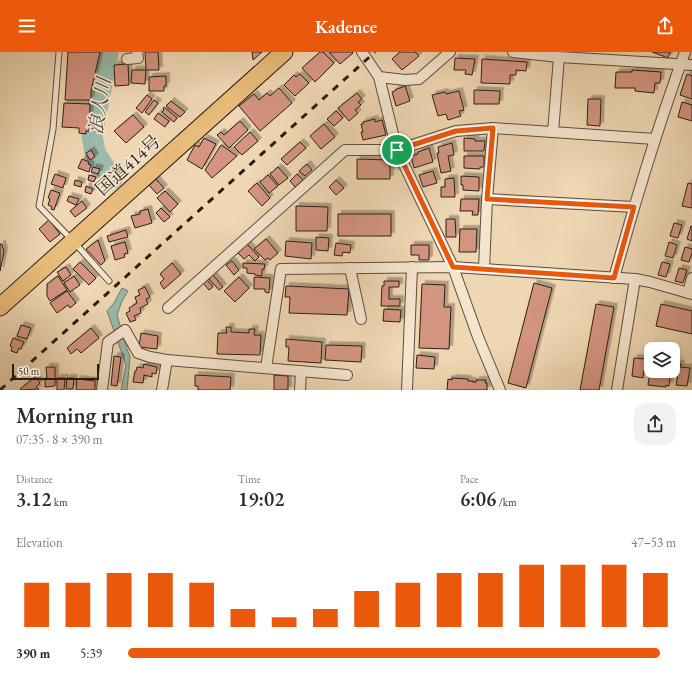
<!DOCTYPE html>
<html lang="en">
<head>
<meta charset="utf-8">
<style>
  :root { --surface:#fff; --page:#f2f2f3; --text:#2b2b33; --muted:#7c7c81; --accent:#ea580c }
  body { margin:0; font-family:"EB Garamond","Noto Serif JP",serif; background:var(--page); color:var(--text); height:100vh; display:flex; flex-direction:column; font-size:15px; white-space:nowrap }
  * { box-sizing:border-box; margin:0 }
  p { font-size:13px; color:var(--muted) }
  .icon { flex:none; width:22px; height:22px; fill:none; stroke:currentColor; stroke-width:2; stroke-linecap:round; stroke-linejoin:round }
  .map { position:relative; height:338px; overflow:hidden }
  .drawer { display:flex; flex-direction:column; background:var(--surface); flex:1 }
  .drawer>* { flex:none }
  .tools { position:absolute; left:644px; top:290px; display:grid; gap:8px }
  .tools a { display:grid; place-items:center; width:36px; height:36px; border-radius:8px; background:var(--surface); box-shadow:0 2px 6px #0003; font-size:20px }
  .scale { position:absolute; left:12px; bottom:10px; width:87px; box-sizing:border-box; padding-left:4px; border:2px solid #2b1e17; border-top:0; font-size:11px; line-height:14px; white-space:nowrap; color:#2b1e17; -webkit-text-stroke:3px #f5e5ce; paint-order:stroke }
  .pin { position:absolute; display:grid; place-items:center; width:34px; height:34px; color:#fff; margin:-17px; border:2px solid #fff; border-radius:50%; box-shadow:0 1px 4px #0007 }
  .round { display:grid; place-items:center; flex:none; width:42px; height:42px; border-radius:12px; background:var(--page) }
  .overview { display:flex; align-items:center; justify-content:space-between; height:68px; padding:0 16px }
  h1 { font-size:22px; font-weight:600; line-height:30px }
  .figures { display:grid; grid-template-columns:repeat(3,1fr); gap:6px; height:68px; padding:4px 16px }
  .figures div { display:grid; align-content:center }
  .figures b { font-size:20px; font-weight:600 }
  .figures small { font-size:11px; font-weight:400 }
  .figures p { font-size:11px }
  .chart { height:112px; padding:8px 16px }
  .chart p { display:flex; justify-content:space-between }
  .chart svg { width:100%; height:72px; margin-top:4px; stroke:var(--accent); stroke-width:6 }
  ul { padding:0 16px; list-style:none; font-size:13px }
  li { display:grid; grid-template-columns:64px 48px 1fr; align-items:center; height:30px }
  li i { height:10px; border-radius:5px; background:var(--accent) }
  header { display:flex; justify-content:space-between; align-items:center; height:52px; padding:0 16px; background:var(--accent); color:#fff; font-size:18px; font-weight:600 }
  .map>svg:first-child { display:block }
  .water { fill:#9abaab; stroke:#6e7c70 }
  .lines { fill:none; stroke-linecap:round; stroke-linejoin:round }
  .river { stroke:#9abaab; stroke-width:21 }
  .building { fill:#d39480; stroke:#2b1e17; filter:url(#shadow) }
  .service-casing { stroke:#5c4c3e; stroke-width:7 }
  .minor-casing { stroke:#5c4c3e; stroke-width:12 }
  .trunk-casing { stroke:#2b1e17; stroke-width:19 }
  .service { stroke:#f5e5ce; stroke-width:5 }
  .minor { stroke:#f5e5ce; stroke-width:10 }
  .trunk { stroke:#e8bc7a; stroke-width:17 }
  .rail { stroke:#2b1e17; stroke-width:3; stroke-dasharray:7 7; stroke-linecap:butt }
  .route-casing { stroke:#fff; stroke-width:8 }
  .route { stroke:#ea580c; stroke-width:5 }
  .labels { text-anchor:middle; stroke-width:3.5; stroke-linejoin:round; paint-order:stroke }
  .street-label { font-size:18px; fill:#2b1e17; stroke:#f5e5ce }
  .water-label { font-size:19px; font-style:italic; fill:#4c4d43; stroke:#f5e5ce }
</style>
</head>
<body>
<header><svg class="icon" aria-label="menu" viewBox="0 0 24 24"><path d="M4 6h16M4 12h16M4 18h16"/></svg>Kadence<svg class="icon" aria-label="share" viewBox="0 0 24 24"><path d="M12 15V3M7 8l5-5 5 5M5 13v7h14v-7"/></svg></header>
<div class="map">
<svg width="692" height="338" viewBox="0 0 692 338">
  <defs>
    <filter id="shadow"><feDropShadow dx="3.5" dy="-3.5" stdDeviation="0" flood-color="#0004"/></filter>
  </defs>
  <rect width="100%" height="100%" fill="#efd7b3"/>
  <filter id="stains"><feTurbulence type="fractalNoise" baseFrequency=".005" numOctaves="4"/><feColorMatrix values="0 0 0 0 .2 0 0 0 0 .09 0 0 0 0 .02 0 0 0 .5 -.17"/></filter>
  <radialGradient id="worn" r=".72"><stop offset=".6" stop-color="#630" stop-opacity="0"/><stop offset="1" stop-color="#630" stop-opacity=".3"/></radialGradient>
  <polygon class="water" points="122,236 128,239 122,249 117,263 127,297 130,305 127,338 121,338 126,313 107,259 114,251"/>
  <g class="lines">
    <polyline class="river" points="108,0 92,83 95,101 112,127"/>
  </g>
  <g class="building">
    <polygon points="68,0 100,0 91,39 91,48 65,48"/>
    <polygon points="145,0 158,0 159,18 146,18"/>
    <polygon points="252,0 262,0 253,8"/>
    <polygon points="320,0 323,0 334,11 315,30 302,16"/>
    <polygon points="329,0 352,0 353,1 340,12"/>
    <polygon points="400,0 415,0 419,4 402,18 392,7"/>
    <polygon points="652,0 670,0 668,6"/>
    <polygon points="455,6 475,7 472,23 465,22 466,18 454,18"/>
    <polygon points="482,7 527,10 526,19 516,18 516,23 510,23 510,32 481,31"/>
    <polygon points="128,12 129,33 115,34 114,13"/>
    <polygon points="132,18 146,18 145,32 131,31"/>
    <polygon points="632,18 661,20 660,31 655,31 654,41 635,39 635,36 615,36 616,20 632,20"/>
    <polygon points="300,22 309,31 295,44 284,33 294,23 296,25"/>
    <polygon points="687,22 692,24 692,47 680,43"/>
    <polygon points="166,24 166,34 164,34 164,39 149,39 149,25"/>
    <polygon points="405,34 410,49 396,54 392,40 395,39 395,38"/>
    <polygon points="279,36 292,51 260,79 239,54 254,42 259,48 267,41 270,44"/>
    <polygon points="474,38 500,39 499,52 474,52"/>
    <polygon points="459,39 464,58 459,59 461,64 448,68 446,62 438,64 432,43 445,40 446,42"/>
    <polygon points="357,41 362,47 358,50 361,53 355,58 358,61 349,69 338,56"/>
    <polygon points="147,43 152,47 142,61 136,56"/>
    <polygon points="588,47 601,47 600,74 587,73"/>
    <polygon points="154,48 158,51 149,63 145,60"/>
    <polygon points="171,49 185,60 180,65 166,54"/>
    <polygon points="682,50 692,53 692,69 678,65"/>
    <polygon points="64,51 90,52 89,79 86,79 86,82 79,81 79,76 62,75"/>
    <polygon points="164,55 177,66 174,70 162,60 164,58 163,57"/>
    <polygon points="336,59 343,66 334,74 327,67"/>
    <polygon points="158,61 169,69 165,75 154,67"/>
    <polygon points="133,63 144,75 126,91 114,79"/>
    <polygon points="375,67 375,70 382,68 386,83 363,88 361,80 363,80 361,72 363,72 363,70"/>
    <polygon points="240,69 248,78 229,96 217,83 221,80 224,83"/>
    <polygon points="324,72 335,85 321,97 310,84"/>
    <polygon points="250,80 258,89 242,103 234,95"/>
    <polygon points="204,86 216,92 202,117 187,108 195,93 199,95"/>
    <polygon points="464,86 475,87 475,89 485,89 484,99 464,99"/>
    <polygon points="300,90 306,96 287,113 281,107"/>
    <polygon points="452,91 454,103 448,104 451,119 441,121 437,101 439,101 438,95"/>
    <polygon points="221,93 237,104 212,126 205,118"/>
    <polygon points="429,96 433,110 414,116 411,104 418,102 418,100"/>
    <polygon points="91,98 95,105 90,108 86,101"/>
    <polygon points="464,104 484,104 484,115 480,115 480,117 464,116"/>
    <polygon points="82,107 89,110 88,112 91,113 89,120 78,116"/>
    <polygon points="357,107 390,108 390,127 357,127"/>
    <polygon points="307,112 312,118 305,124 299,119"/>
    <polygon points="93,115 100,117 98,122 91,120"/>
    <polygon points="278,115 288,126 279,133 270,122"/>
    <polygon points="433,119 437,131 423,135 419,123"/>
    <polygon points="55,122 66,126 63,136 51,132"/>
    <polygon points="297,122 303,128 295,135 290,129"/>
    <polygon points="89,123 96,125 94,130 88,128"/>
    <polygon points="268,123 278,134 269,141 260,130"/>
    <polygon points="461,124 479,125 479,139 463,138 463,133 461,133"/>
    <polygon points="155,126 164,136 157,142 148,132"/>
    <polygon points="454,126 455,145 441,145 441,135 445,135 445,127"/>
    <polygon points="75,128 82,130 81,135 74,133"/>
    <polygon points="336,128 344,136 336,143 329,135"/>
    <polygon points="257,131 270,146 262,154 248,139"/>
    <polygon points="688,131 692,132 692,156 682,154"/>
    <polygon points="86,134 93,137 91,142 85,140"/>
    <polygon points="51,138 60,141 54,158 51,157 52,155 48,153 50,147 48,146"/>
    <polygon points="165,139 178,152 170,160 157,146"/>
    <polygon points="69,144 79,147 76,153 67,149"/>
    <polygon points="461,147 479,147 478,163 472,163 473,159 460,159"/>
    <polygon points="82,149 87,156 75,165 70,159"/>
    <polygon points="296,154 328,155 327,179 296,179"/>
    <polygon points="161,156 170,165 164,170 156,161"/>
    <polygon points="148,157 152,171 135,176 131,164 140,162 140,159"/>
    <rect x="338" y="162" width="53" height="22"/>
    <polygon points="446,167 455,167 456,185 446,185"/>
    <polygon points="49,168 60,182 50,190 39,177"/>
    <polygon points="674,171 682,173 678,186 670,184"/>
    <polygon points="691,174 692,174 692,189 687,187"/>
    <polygon points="460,177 477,177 476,200 459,200"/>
    <polygon points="126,178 128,185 109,190 107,184"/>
    <polygon points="316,185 329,186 328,199 316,198"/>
    <polygon points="266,187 278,201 270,208 268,206 265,208 254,197"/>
    <polygon points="98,188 105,209 101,213 86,197"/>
    <polygon points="286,189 312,191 311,207 285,204"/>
    <polygon points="125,190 128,201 124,202 125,205 115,208 111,194"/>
    <polygon points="669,190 677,193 673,206 665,204"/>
    <polygon points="336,191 351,193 350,201 343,200 342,204 334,203"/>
    <polygon points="0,192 2,192 4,200 0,219"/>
    <polygon points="247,192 259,205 255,209 249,203 244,207 238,201"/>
    <polygon points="411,193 429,193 429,208 419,208 419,203 411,203"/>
    <polygon points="685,195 692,197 692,201 689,210 681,208"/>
    <polygon points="232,209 239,218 234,223 226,213"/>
    <polygon points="80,210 96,226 89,233 73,217"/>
    <polygon points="662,210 670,212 666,225 658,223"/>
    <polygon points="172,211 181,222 164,237 160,231 164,227 160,222"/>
    <polygon points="243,211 265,212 264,217 262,217 262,224 255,223 255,222 247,221 247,216 243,216"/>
    <polygon points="66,215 71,223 63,229 57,220"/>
    <polygon points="679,216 687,218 683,231 675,229"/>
    <polygon points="213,223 223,235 219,238 209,227"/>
    <polygon points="58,224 67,238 50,249 47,244 47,232"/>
    <polygon points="74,224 80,233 70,240 64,231"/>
    <polygon points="239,225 249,236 235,250 224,239"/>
    <polygon points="254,225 270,226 269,241 265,240 265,237 254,237"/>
    <polygon points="207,228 213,235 209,238 203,231"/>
    <polygon points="384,229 399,229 399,235 389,235 389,247 400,247 400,254 381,254 382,234 384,234"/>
    <polygon points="534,231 552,236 526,336 508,331"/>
    <polygon points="422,232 445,233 444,255 451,255 449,297 419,296"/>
    <polygon points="286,234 349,237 347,263 289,261 290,245 285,245"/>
    <polygon points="145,235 150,245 146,247 148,252 140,256 141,261 134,264 136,268 130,270 126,261 130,259 129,256 137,251 135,245 140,243 138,238"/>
    <polygon points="67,239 76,251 70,256 68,253 57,261 50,251"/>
    <polygon points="596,252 614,255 599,338 580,338"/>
    <polygon points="661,252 692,259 692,282 656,274"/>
    <polygon points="384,257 401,258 400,270 383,269"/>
    <polygon points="21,273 31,276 27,287 17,284"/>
    <polygon points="226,275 231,275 231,280 249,281 249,277 255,277 254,283 261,283 260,303 217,302 218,281 227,281"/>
    <polygon points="91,276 99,286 81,301 77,297 71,302 67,296"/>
    <polygon points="141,281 158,284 157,297 139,295"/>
    <polygon points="13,286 24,290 21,297 19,296 17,301 11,299 12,295 10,294"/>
    <polygon points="286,287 322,290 321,311 288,309 289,295 286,295"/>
    <polygon points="326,293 362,294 361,310 325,308"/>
    <polygon points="417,303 435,305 434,317 416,316"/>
    <polygon points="114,304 121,305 117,334 111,333"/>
    <polygon points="646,305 651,306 651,319 673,319 674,311 681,312 680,315 690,316 687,334 676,333 678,321 673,321 673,325 670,324 669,334 666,333 666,335 648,333 650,319 644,318 643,326 632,324 634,306 646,307"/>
    <polygon points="144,312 157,315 156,322 152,321 152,325 144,323 143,331 133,330 135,319 136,319 137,315 143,316"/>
    <polygon points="46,315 55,315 55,334 45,335 45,326 47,326"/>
    <polygon points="195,323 231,325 230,338 198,338 198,334 195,334"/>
    <polygon points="274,323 288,324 288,338 274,338"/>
    <polygon points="35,325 40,331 36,335 39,337 21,338 20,337"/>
    <polygon points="57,326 65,326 64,338 57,338"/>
    <polygon points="67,326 74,326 73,337 66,337"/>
    <polygon points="452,326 468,327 468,329 473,329 473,330 476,330 476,328 486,328 485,331 487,331 487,338 447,338 448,327 452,328"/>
    <polygon points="77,327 95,329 95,338 76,338"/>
  </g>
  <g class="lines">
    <g class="service-casing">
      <polyline id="service" points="59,0 53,77 39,154 73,189 109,229"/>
    </g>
    <g class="minor-casing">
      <g id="minor">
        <polyline points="362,0 379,25 397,98 453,215 478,285 500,338"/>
        <polyline points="513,0 559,5 610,8 692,13"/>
        <polyline points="127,7 138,6 137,0"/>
        <polyline points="379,25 405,28 419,27 450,0"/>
        <polyline points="553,80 559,5"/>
        <polyline points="487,147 634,155"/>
        <polyline points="350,216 361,267"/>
        <polyline points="484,217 487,147 493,76"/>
        <path d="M614 226C635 150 658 74 685 0"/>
        <polyline points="688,241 692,226"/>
        <polyline points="168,256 345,98 397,98 456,79 493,76 655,87"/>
        <polyline points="266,316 281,217 453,215 635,227 650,230 692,242"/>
        <polyline points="102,338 108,290 125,278 138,301 150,305 167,308 347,323"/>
        <polyline points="162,338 167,308"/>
        <polyline points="300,338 301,319"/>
        <polyline points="407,338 412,215"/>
        <polyline points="617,338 635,227"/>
      </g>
    </g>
    <g class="trunk-casing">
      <polyline id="trunk" points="0,255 284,0"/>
    </g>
    <use href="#service" class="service"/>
    <use href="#minor" class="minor"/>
    <use href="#trunk" class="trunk"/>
    <polyline class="rail" points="0,338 375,0"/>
  </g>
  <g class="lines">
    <g class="route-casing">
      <polygon id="route" points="493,76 487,147 634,155 614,226 453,215 397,98 456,79"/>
    </g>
    <use href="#route" class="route"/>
  </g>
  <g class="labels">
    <g class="street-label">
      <text transform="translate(128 113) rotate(-42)" y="6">国道414号</text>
    </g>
    <g class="water-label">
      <text transform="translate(99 54) rotate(-81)" y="7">浪人川</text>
    </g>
  </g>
  <rect width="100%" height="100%" filter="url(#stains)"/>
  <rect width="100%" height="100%" fill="url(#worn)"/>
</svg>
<div class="tools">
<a><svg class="icon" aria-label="layers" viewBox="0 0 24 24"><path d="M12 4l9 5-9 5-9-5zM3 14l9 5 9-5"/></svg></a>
</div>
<div class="scale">50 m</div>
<div class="pin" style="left:397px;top:98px;background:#1e9e55"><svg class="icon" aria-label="arrive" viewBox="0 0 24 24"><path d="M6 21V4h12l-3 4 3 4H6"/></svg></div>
</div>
<section class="drawer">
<div class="overview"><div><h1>Morning run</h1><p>07:35 · 8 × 390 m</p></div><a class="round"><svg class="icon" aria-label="share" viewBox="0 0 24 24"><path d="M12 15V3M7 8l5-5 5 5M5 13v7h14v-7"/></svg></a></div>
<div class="figures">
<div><p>Distance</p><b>3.12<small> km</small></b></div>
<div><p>Time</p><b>19:02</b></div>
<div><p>Pace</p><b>6:06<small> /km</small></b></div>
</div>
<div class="chart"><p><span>Elevation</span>47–53 m</p>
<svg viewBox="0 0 160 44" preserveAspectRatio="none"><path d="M5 44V17M15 44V17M25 44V11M35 44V11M45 44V17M55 44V33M65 44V38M75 44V33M85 44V22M95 44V17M105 44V11M115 44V11M125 44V6M135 44V6M145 44V6M155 44V11"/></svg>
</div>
<ul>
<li><b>390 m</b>5:39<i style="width:97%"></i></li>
</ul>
</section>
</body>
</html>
